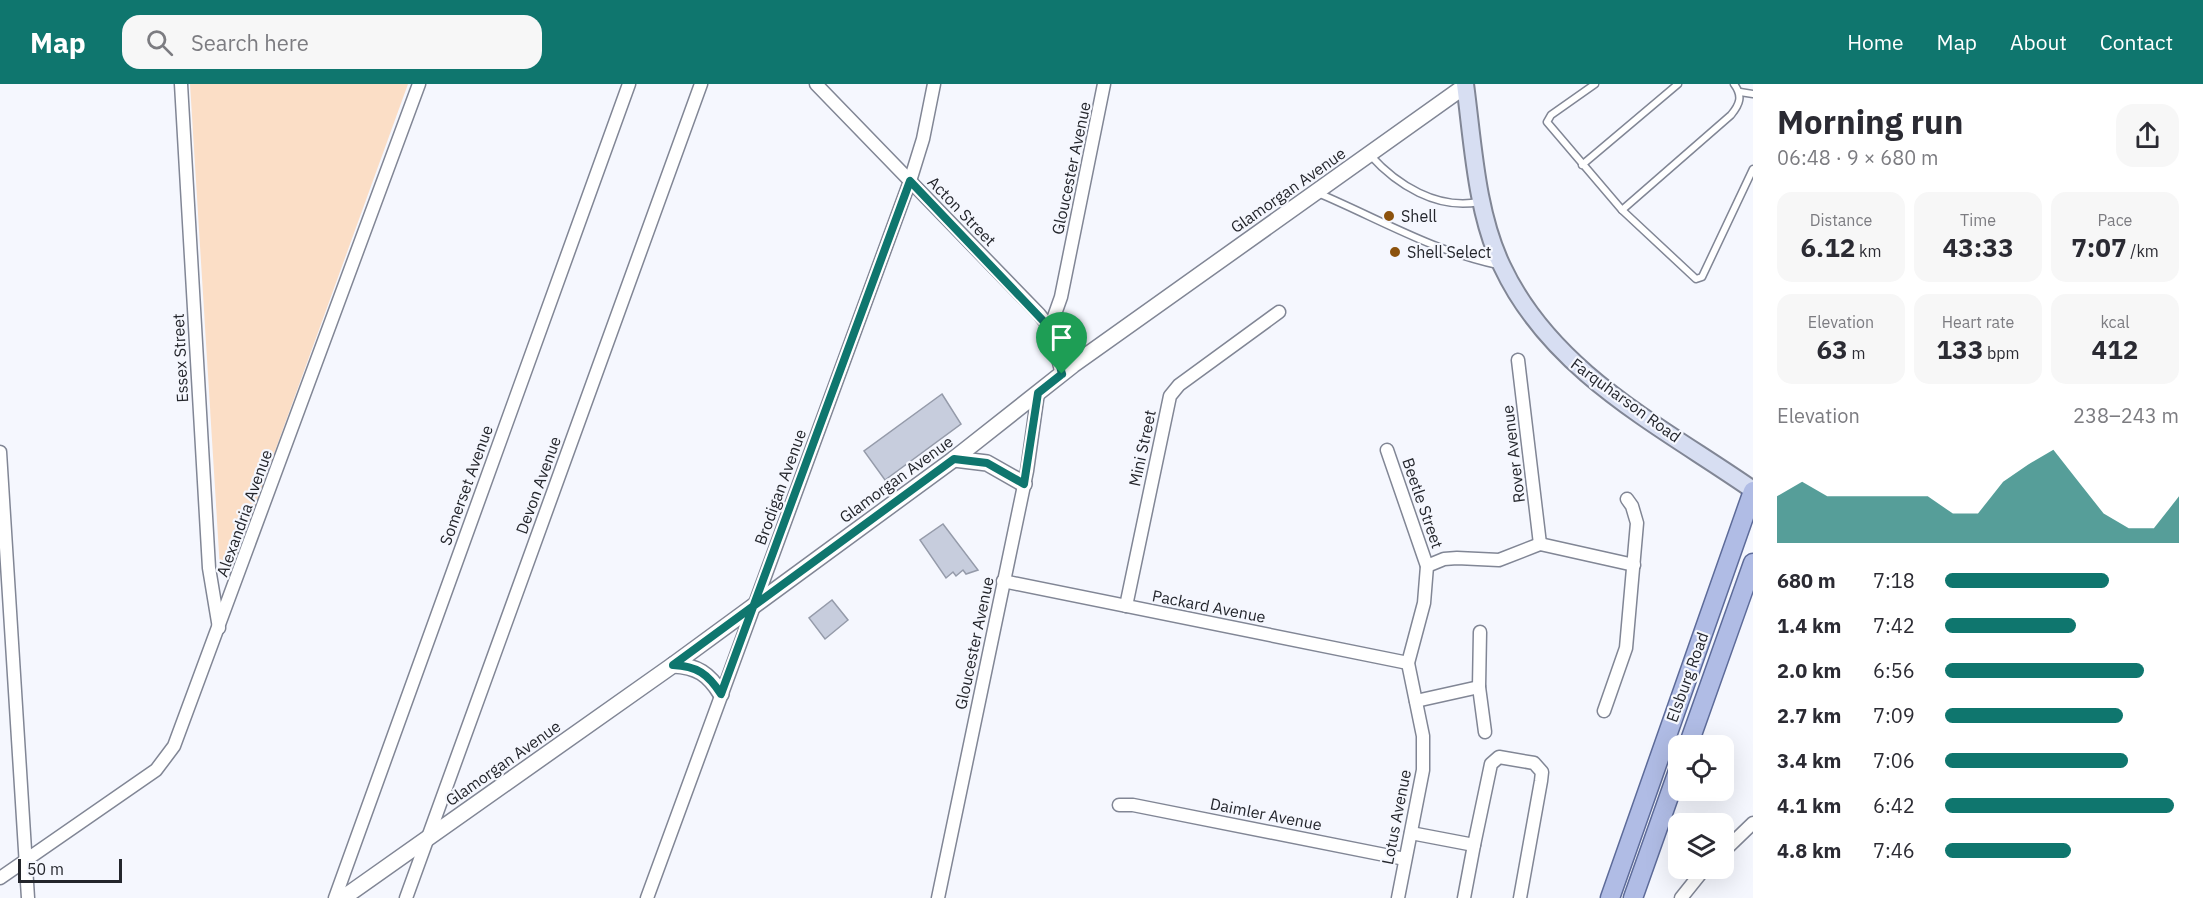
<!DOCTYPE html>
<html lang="en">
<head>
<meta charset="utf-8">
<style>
  :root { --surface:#fff; --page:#f7f7f7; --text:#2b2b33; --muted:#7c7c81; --accent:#0f766e }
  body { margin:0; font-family:"IBM Plex Sans",sans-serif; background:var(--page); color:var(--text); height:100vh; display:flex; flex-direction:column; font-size:22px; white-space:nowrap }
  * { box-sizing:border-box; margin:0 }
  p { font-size:20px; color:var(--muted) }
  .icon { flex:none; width:33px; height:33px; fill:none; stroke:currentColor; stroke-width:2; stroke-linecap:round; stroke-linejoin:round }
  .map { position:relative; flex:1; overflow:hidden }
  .sheet { display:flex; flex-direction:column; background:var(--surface); width:450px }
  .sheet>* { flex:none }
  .tools { position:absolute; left:1668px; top:651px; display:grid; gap:12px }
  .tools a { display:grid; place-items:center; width:66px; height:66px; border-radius:12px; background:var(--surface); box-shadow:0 6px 24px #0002; font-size:30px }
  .scale { position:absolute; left:18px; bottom:15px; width:104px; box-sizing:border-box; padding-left:6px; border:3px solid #24262c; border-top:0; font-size:16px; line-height:21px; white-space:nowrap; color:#24262c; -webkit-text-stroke:4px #f5f7fe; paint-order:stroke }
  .pin { position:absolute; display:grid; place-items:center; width:51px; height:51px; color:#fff; margin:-62px -26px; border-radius:50% 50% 50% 0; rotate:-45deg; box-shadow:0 0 6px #0007 }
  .pin .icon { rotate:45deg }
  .round { display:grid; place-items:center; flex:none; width:63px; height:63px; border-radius:18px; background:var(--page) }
  .overview { display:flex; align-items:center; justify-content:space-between; height:102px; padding:0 24px }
  h1 { font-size:33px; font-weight:800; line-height:45px }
  .stats { display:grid; grid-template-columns:repeat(3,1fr); gap:9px; height:102px; padding:6px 24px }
  .stats div { display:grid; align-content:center; border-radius:15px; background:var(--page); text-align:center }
  .stats b { font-size:26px; font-weight:800 }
  .stats small { font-size:16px; font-weight:400 }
  .stats p { font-size:16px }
  .chart { height:168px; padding:12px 24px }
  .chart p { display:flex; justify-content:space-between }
  .chart svg { width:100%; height:108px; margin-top:6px; fill:var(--accent); opacity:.7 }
  ul { padding:0 24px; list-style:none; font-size:20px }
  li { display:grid; grid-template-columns:96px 72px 1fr; align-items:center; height:45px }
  li i { height:15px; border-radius:8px; background:var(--accent) }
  header { display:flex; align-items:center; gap:36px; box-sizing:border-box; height:84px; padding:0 30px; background:var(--accent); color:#fff }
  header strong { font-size:28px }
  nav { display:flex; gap:33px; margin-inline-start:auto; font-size:21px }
  .search { width:420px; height:54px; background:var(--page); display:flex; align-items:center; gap:15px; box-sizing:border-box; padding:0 21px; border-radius:18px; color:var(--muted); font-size:22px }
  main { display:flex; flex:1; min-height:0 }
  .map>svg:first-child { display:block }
  .green { fill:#fbdec6 }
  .building { fill:#c7cddd; stroke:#959baa; stroke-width:1.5 }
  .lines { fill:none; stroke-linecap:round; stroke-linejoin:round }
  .service-casing { stroke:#818695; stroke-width:9 }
  .minor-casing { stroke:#818695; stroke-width:15 }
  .tertiary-casing { stroke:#818695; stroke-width:18 }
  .secondary-casing { stroke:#818695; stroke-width:20 }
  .primary-casing { stroke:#5d6b99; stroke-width:21 }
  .service { stroke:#fff; stroke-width:6 }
  .minor { stroke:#fff; stroke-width:12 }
  .tertiary { stroke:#fff; stroke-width:15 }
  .secondary { stroke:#d7def2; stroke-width:16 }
  .primary { stroke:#b0bce5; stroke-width:18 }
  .route-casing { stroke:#fff; stroke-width:12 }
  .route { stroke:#0f766e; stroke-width:8 }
  .poi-dot { fill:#8c520d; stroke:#f5f7fe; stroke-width:2 }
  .labels { text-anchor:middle; stroke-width:4.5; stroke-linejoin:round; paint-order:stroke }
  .street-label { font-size:16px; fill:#24262c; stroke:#f5f7fe }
  .poi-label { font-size:16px; fill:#24262c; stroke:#f5f7fe; text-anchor:start }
</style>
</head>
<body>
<header>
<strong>Map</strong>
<div class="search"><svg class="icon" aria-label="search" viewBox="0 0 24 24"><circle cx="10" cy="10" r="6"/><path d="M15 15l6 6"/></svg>Search here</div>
<nav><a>Home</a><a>Map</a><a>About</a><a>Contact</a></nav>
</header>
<main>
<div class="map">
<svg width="1753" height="814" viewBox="0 0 1753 814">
  <rect width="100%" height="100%" fill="#f5f7fe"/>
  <polygon class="green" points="190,0 408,0 233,483 227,489 220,485"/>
  <g class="building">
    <polygon points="942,310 961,340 885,396 864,367"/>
    <polygon points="943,440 978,486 966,490 963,486 956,492 953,488 946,494 920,456"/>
    <polygon points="832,516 848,536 825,555 809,534"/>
  </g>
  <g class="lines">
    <g class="service-casing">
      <g id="service">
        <polyline points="1595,0 1551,31 1547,38 1622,126 1696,195 1702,193 1753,85"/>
        <polyline points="1740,8 1753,10"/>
        <path d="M1370 71C1397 101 1437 126 1479 118"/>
        <polyline points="1582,81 1678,0"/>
        <path d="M1318 109C1377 134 1435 168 1498 181"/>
        <path d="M1622 126 1731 31C1740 20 1743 12 1734 0"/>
      </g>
    </g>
    <g class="minor-casing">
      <g id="minor">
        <polyline points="181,0 209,484 219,544"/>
        <polyline points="816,0 1039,230 1050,244 1062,290"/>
        <polyline points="1050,244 1061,213 1104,0"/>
        <polyline points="1518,276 1540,460"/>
        <polyline points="1387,366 1427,482 1424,519 1408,579 1423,652 1423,686 1398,814"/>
        <polyline points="0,368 28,814"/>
        <polyline points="1427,482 1444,475 1457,474 1499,476 1540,460 1634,481"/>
        <polyline points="1003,497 1408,579"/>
        <polyline points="1126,522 1170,312 1179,301 1279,228"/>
        <polyline points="1480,548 1479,603 1485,648"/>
        <polyline points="1416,617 1479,603"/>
        <polyline points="1604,627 1626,564 1637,439 1632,422 1627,415"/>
        <polyline points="1119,721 1133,721 1405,775"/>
        <polyline points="1411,749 1474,761 1491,680 1499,673 1534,679 1542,688 1541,697 1520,814"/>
        <polyline points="1724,767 1753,739"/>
        <polyline points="0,794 156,686 174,662 419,0"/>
        <polyline points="335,814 629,0"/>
        <polyline points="406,814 701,0"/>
        <polyline points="647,814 910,97 923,55 934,0"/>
        <polyline points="938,814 1027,387 1038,309"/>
        <polyline points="1464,814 1474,761"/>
        <polyline points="1681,814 1705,784"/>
      </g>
    </g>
    <g class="tertiary-casing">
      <g id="tertiary">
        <polyline points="954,375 987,379 1024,400"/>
        <path d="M673 581C697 582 709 590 721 610"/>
        <polyline points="343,814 673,581 954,375 1073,281 1465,2"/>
      </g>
    </g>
    <g class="secondary-casing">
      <path id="secondary" d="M1465 0C1473 59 1476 128 1502 182 1552 289 1661 342 1753 406"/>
    </g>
    <g class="primary-casing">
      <g id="primary">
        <polyline points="1688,662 1753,479"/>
        <polyline points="1610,814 1753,407"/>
        <polyline points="1633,814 1678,687"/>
      </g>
    </g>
    <use href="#service" class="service"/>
    <use href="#minor" class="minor"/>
    <use href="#tertiary" class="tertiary"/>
    <use href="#secondary" class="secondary"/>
    <use href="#primary" class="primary"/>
  </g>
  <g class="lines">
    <g class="route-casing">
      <path id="route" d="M1062 290 1050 244 910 97 721 610C708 590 697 582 673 581 766 512 860 444 954 375L987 379 1024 400 1038 309 1062 290"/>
    </g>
    <use href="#route" class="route"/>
  </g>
  <g class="poi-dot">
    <circle cx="1389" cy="132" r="6"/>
    <circle cx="1395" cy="168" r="6"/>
  </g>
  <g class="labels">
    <g class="street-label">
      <text transform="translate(1071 84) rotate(-78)" y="6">Gloucester Avenue</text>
      <text transform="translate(1288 106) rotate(-35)" y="6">Glamorgan Avenue</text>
      <text transform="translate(962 127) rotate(46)" y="6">Acton Street</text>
      <text transform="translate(180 274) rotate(-93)" y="6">Essex Street</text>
      <text transform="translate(1626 316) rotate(36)" y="6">Farquharson Road</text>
      <text transform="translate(1142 364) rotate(-78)" y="6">Mini Street</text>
      <text transform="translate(1513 370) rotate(-97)" y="6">Rover Avenue</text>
      <text transform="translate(896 395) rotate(-36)" y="6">Glamorgan Avenue</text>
      <text transform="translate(466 401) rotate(-70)" y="6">Somerset Avenue</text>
      <text transform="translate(538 401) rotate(-70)" y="6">Devon Avenue</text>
      <text transform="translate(780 403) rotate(-70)" y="6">Brodigan Avenue</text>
      <text transform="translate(1423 419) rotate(71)" y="6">Beetle Street</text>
      <text transform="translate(244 429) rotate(-70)" y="6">Alexandria Avenue</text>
      <text transform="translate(1209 522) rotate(11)" y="6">Packard Avenue</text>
      <text transform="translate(974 559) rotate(-78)" y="6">Gloucester Avenue</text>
      <text transform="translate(1687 593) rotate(-70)" y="6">Elsburg Road</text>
      <text transform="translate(503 679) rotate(-35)" y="6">Glamorgan Avenue</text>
      <text transform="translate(1266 730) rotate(11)" y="6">Daimler Avenue</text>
      <text transform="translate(1396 733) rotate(-79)" y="6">Lotus Avenue</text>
    </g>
    <g class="poi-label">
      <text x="1401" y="138">Shell</text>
      <text x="1407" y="174">Shell Select</text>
    </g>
  </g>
</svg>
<div class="tools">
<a><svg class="icon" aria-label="locate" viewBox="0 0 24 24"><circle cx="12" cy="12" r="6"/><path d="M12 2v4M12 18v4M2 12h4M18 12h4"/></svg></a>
<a><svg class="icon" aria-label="layers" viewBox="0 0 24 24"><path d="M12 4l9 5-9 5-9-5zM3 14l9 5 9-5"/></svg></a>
</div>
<div class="scale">50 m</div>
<div class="pin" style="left:1062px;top:290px;background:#1e9e55"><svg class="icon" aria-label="arrive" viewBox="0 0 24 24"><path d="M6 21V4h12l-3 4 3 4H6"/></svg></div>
</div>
<section class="sheet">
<div class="overview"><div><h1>Morning run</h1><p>06:48 · 9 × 680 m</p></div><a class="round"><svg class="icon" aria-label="share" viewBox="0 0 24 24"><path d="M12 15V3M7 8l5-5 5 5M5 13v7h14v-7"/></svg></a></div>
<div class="stats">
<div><p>Distance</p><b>6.12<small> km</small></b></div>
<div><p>Time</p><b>43:33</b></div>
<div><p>Pace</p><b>7:07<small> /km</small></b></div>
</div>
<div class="stats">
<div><p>Elevation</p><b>63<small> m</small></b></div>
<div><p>Heart rate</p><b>133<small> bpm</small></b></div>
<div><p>kcal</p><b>412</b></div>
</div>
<div class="chart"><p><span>Elevation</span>238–243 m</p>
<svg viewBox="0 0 160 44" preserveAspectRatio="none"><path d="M0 44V25L10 19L20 25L30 25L40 25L50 25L60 25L70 32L80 32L90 19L100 12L110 6L120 19L130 32L140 38L150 38L160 25V44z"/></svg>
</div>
<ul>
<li><b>680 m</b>7:18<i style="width:70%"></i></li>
<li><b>1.4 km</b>7:42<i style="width:56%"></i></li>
<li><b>2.0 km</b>6:56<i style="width:85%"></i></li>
<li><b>2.7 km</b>7:09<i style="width:76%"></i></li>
<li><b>3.4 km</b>7:06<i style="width:78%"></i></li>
<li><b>4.1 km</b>6:42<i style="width:98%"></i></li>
<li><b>4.8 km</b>7:46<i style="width:54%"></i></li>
</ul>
</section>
</main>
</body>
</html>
